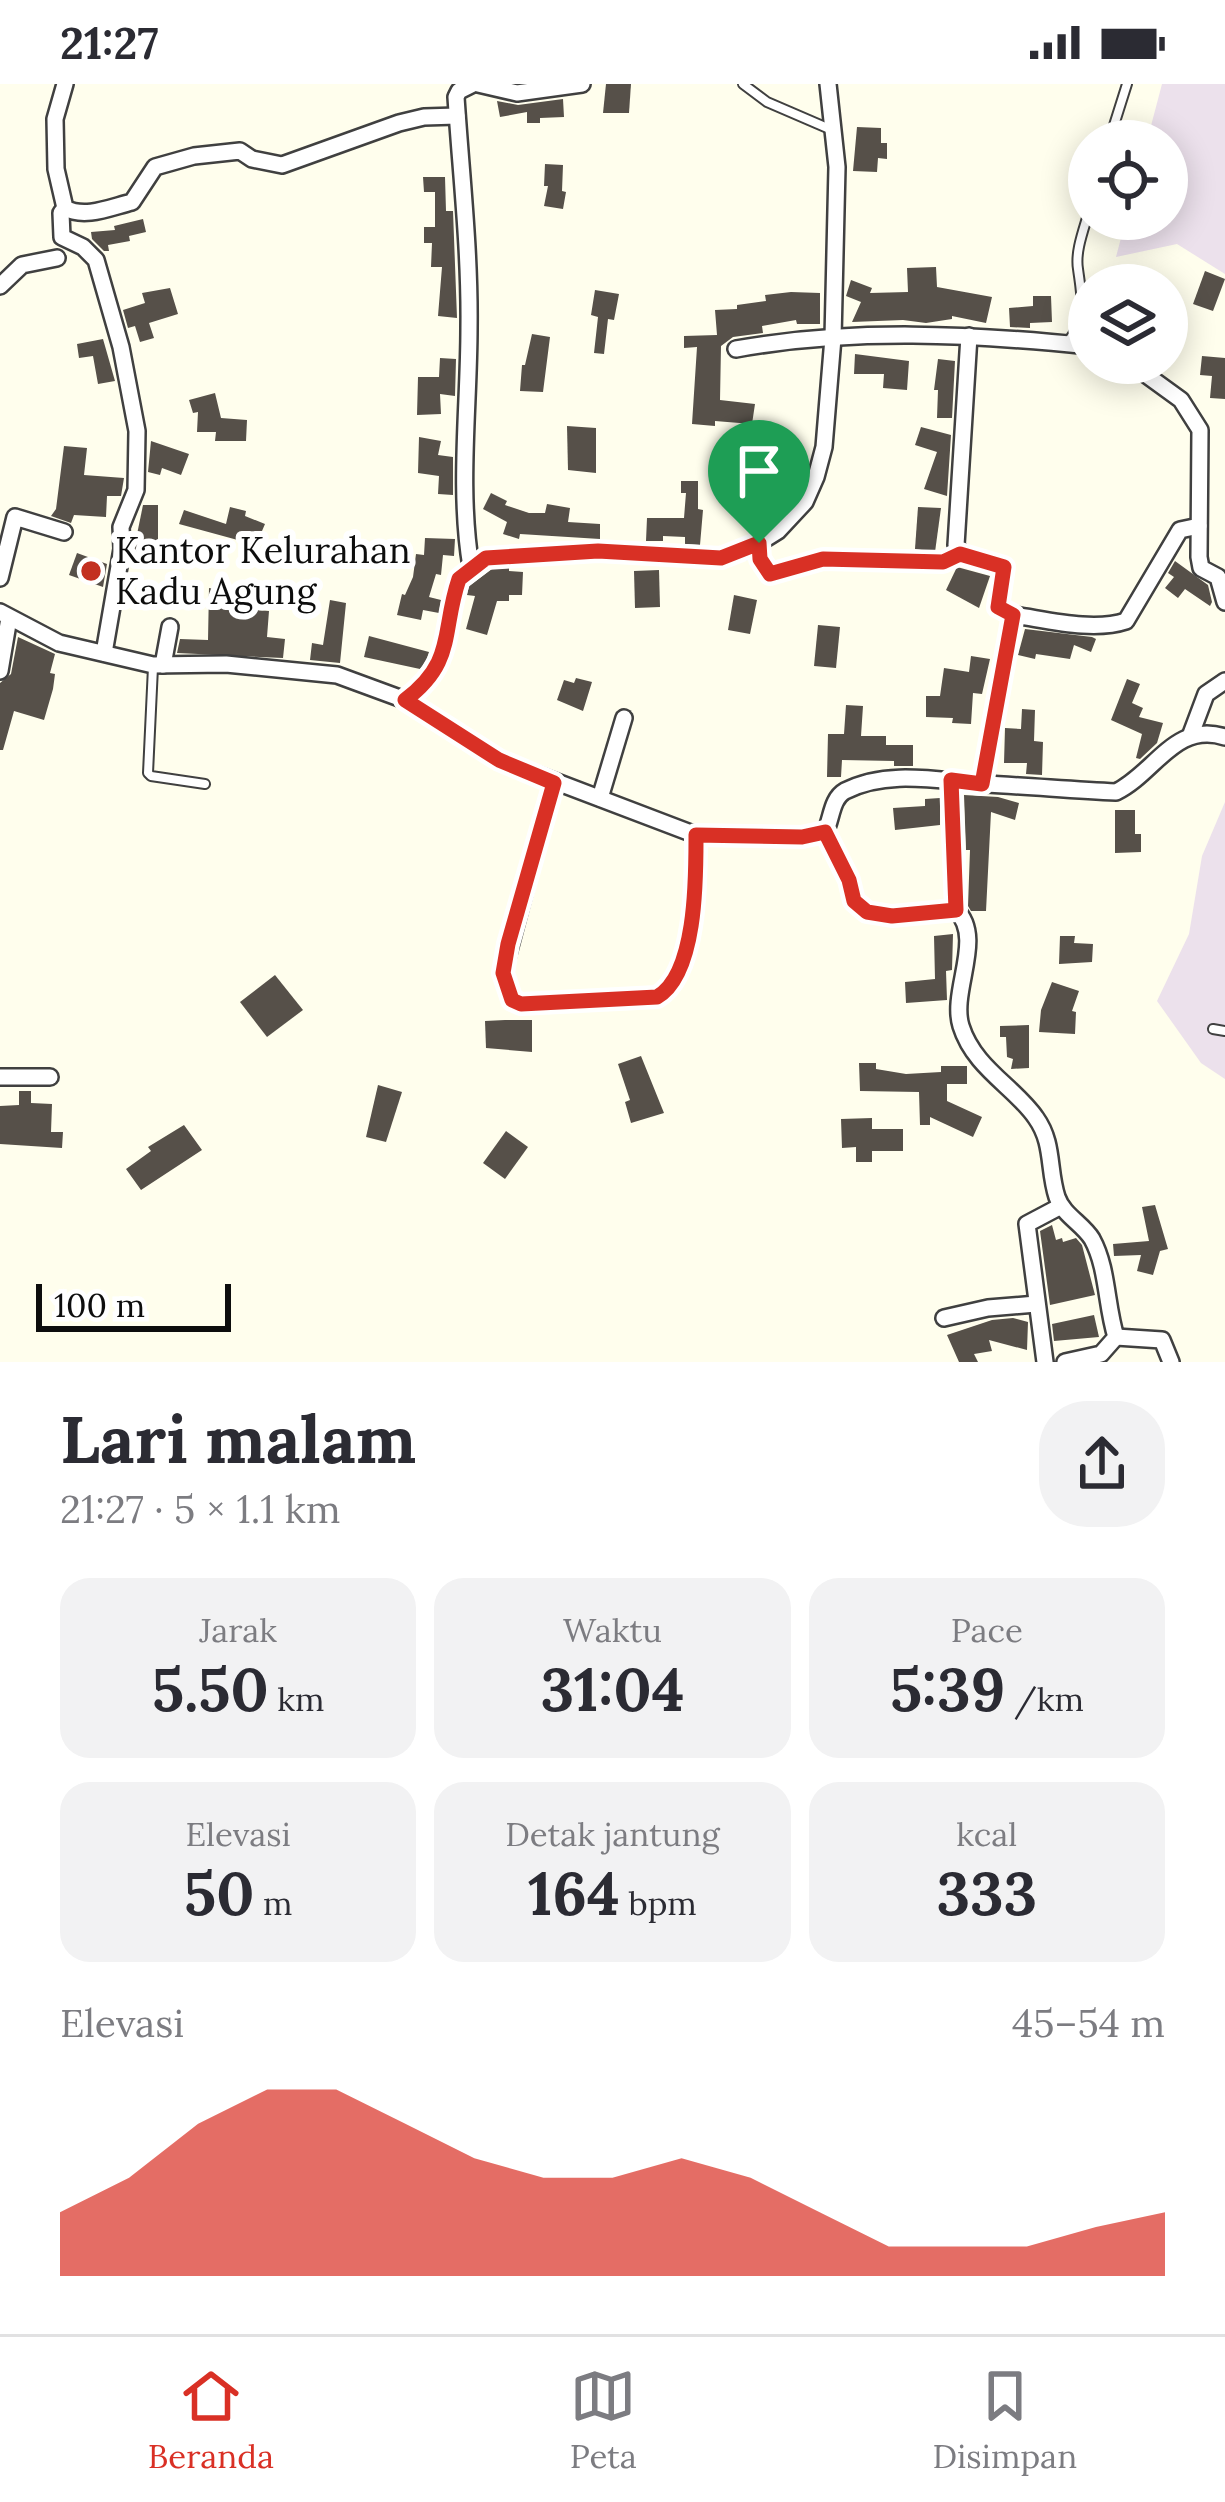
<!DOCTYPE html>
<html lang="id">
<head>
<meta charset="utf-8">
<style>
  :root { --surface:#fff; --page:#f2f2f3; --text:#2b2b33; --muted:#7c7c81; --line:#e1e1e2; --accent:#d93025 }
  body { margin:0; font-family:Lora,serif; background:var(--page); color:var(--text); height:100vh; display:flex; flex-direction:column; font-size:45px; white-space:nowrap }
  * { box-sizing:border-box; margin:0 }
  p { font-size:39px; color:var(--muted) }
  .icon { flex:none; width:66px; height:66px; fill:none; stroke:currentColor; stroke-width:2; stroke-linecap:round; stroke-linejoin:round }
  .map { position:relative; height:1278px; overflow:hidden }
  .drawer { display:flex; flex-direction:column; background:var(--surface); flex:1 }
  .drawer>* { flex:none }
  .buttons { position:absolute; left:1068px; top:36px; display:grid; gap:24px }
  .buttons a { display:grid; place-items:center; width:120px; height:120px; border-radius:50%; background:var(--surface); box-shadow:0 6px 30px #0003; font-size:60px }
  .scale { position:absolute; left:36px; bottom:30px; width:195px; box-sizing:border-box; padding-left:12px; border:6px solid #0d0d0d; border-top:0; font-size:33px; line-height:42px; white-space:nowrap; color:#0d0d0d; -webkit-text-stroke:9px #fff; paint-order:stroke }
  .pin { position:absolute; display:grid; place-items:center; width:102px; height:102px; color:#fff; margin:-123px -51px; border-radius:50% 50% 50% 0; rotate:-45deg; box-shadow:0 0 12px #0007 }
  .pin .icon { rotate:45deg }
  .round { display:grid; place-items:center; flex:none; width:126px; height:126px; border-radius:48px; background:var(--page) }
  .overview { display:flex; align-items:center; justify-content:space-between; height:204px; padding:0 60px }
  h1 { font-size:66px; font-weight:700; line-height:90px }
  .figures { display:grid; grid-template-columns:repeat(3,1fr); gap:18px; height:204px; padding:12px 60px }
  .figures div { display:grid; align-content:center; border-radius:30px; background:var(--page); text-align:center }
  .figures b { font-size:60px; font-weight:700 }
  .figures small { font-size:33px; font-weight:400 }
  .figures p { font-size:33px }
  .chart { height:336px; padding:24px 60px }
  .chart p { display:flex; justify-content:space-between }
  .chart svg { width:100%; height:216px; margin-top:12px; fill:var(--accent); opacity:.7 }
  .status { display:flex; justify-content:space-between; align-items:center; height:84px; padding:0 60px; background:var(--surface); direction:ltr }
  .status svg { height:33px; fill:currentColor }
  .menu { display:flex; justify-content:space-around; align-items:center; height:168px; border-top:3px solid var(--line); background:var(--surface); font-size:33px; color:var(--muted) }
  .menu a { display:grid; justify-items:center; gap:6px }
  .menu .current { color:var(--accent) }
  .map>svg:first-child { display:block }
  .industrial { fill:#ece1ec }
  .building { fill:#565049 }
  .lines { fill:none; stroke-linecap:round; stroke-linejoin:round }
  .lane-casing { stroke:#404040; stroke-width:12 }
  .street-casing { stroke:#404040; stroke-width:20 }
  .lane { stroke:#fff; stroke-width:8 }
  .street { stroke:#fff; stroke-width:15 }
  .route-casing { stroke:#fff; stroke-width:24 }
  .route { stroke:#d93025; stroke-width:15 }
  .poi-dot { fill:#c33020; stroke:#fff; stroke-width:4.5 }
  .labels { text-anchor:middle; stroke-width:12; stroke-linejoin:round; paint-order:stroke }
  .poi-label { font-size:36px; fill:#0d0d0d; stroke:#fff; text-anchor:start }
</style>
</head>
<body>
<div class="status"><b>21:27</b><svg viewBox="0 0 49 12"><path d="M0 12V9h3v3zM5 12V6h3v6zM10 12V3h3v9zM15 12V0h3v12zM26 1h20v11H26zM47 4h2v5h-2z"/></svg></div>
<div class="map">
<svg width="1225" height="1278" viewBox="0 0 1225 1278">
  <rect width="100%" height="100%" fill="#fffeed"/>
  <g class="industrial">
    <polygon points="1162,0 1225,0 1225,190 1177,160 1116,173 1126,135 1167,135 1167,57 1147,57"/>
    <polygon points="1225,718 1225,995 1201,979 1157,917 1189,850 1202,772"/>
  </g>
  <g class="building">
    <polygon points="606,0 631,0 629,29 603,29"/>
    <polygon points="563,15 564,33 540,34 540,39 527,39 527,28 500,33 497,17 518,21"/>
    <polygon points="857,43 881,44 881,59 887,59 887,75 878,74 877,88 853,87"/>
    <polygon points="545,80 563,81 562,107 566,108 563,125 544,122 548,102 544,102"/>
    <polygon points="423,93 445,93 446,127 453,127 457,234 438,232 442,183 431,183 432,159 424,159 424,143 435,143 435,108 424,108"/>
    <polygon points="143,135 146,148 129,152 130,157 108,161 109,167 104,167 92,155 91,148 115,146 114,142"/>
    <polygon points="936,183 937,203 992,213 986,239 952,232 952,235 926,239 903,236 852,238 861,218 846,212 851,196 872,204 870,209 908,208 907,184"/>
    <polygon points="1205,187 1225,195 1213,227 1193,220"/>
    <polygon points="170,204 178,230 149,239 154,254 140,258 135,242 128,244 123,226 145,219 142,209"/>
    <polygon points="595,206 619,210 614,236 608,235 604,270 594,269 598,233 591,231"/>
    <polygon points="791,208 820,209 820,240 797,240 796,236 762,242 763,249 733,253 721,262 720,316 755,320 752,340 715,337 715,342 692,340 697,263 684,264 684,252 717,251 715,226 737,225 737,221 766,217 765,211"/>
    <polygon points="1033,212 1051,212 1052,238 1030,239 1030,244 1010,243 1009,224 1033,222"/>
    <polygon points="532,250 550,253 543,308 520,307 522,281 525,281"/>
    <polygon points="103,255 115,297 98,300 93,272 79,274 77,260"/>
    <polygon points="855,270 909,277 907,306 883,304 884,290 854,290"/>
    <polygon points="1202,272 1225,274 1225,315 1210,314 1212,292 1200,291"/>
    <polygon points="440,274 456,275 455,312 440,310 441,330 417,331 418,293 439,293"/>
    <polygon points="938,275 955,277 952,334 937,334 938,306 934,306"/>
    <polygon points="215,309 221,334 247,336 246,357 215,357 216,348 197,348 198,328 193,329 189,316"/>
    <polygon points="567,342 596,344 596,389 568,386"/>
    <polygon points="921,343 951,351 947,412 924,405 937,368 915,361"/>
    <polygon points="419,353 441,357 438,371 453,373 453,411 438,410 439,392 418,389"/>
    <polygon points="151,357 189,370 181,391 162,384 160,391 148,388"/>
    <polygon points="64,362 87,364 84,391 124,394 121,412 107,412 106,433 74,431 71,439 51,432 56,425"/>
    <polygon points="681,397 698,397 698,425 703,426 700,461 685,460 685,453 663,452 663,457 646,457 647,434 684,434 686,409 681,409"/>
    <polygon points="491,409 507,417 505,421 529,429 545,429 547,420 570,424 568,438 600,440 600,455 520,450 519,455 503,450 507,438 483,425"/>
    <polygon points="143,421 158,421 158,473 133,470"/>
    <polygon points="230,423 246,427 245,432 265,440 256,461 179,440 184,426 226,440"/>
    <polygon points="918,423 941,424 935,468 915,465"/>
    <polygon points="425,454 455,455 454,472 443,471 441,491 436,490 429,513 441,516 439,529 423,526 421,536 397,531 402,510 405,511 413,493 416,470 424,471"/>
    <polygon points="77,469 107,480 103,503 69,491"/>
    <polygon points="1175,477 1208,501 1212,518 1210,522 1185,505 1178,514 1165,504 1174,493 1168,489"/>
    <polygon points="957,483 990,492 979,524 946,506"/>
    <polygon points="509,484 509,487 523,488 522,511 509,511 509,517 497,517 487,551 466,545 475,512 467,511 469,502 492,485"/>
    <polygon points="659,486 660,523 635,524 634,487"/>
    <polygon points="209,504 257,514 256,526 269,527 267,553 285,555 283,574 177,569 180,555 208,556"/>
    <polygon points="734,511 757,516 750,550 728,546"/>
    <polygon points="330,516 346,519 340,579 310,576 312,559 323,561"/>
    <polygon points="818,541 840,543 836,584 814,582"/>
    <polygon points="1025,545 1092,553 1096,555 1091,568 1074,561 1070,575 1036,570 1035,575 1018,571"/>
    <polygon points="369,552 429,568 426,577 420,585 364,573"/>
    <polygon points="18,553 55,570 50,589 55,590 53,605 44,636 14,627 3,666 0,666 0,599 11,590"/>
    <polygon points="971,572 990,575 982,610 973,609 971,640 952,639 953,634 926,633 926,612 940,612 944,584 969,588"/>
    <polygon points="576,594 592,598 583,627 557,616 564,596 574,599"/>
    <polygon points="1127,595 1140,600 1132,619 1143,624 1139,633 1163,639 1157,659 1140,675 1136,674 1142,650 1111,636"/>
    <polygon points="846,621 863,622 861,652 886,652 886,661 913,661 913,682 894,682 894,677 842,676 841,693 827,693 828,650 844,650"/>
    <polygon points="1022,625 1035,626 1034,657 1043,658 1042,691 1026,690 1027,679 1004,679 1005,644 1021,645"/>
    <polygon points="964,711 998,713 1019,719 1015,736 991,728 986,827 971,827 968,822 970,766 966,766"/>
    <polygon points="940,714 940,741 895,746 893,724 925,722 925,715"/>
    <polygon points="1115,726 1135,726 1135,750 1141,750 1141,768 1115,769"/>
    <polygon points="953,850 952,886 946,887 947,916 906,919 905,898 935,895 934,852"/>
    <polygon points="1060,852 1075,852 1074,859 1093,860 1092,878 1059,880"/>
    <polygon points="275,891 303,926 267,953 240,918"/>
    <polygon points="1052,898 1079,907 1072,927 1076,928 1075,950 1039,948 1041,926"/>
    <polygon points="505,936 532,936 532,968 486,964 485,937"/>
    <polygon points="1029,941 1029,984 1011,985 1013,975 1007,973 1006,953 1000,953 1000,942"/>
    <polygon points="641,972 664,1029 631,1039 625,1018 630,1016 618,980"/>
    <polygon points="859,979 876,979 876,985 906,990 941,988 941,982 967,982 967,1000 947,1000 947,1017 982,1033 973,1053 930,1033 930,1041 920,1041 919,1008 860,1007"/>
    <polygon points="378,1001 402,1008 386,1058 366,1053"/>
    <polygon points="19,1007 31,1007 31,1019 52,1020 51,1048 63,1048 62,1064 0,1060 0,1022 19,1021"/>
    <polygon points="872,1034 872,1045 903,1045 903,1067 872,1067 872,1078 856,1078 856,1063 842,1064 841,1035"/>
    <polygon points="184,1041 202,1066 141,1106 126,1085 151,1067 148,1063"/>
    <polygon points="506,1047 528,1063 505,1095 483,1079"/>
    <polygon points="1155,1121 1168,1165 1160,1167 1153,1191 1137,1187 1141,1171 1114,1172 1113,1160 1149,1157 1142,1123"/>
    <polygon points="1052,1141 1056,1156 1062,1154 1063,1158 1076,1154 1082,1161 1095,1211 1050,1221 1040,1147"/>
    <polygon points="1094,1231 1099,1253 1054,1257 1052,1240"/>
    <polygon points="1013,1234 1028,1238 1027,1266 989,1256 992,1267 974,1270 978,1278 959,1278 947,1251 992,1236"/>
  </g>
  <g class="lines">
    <g class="lane-casing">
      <g id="lane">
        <polyline points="743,0 767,18 832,46"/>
        <polyline points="1109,57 1127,0"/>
        <path d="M1068 258C1087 232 1082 215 1078 185 1075 167 1084 145 1089 127"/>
        <polyline points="759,460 761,475 769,490 823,475 943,478 960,470"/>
        <polyline points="153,583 148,689 151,692 205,700"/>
        <polyline points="1213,945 1225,947"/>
      </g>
    </g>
    <g class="street-casing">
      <g id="street">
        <path d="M65 0 55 35 56 85 65 124C85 135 111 123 132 118L155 83 194 72 240 67 252 75 282 81 399 39 424 33 457 32"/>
        <polyline points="478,0 517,9 582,0"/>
        <polyline points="65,124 61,129 62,153 83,163 96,176 121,263 137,347 136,406 121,443 122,465 104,569"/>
        <polyline points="0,202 22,181 57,174"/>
        <polyline points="969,252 956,461 962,472 1004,483 997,522 1013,531 983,700"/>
        <path d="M736 265C853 244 972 250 1089 262"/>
        <polyline points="1130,279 1181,316 1200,346 1199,473 1201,484 1218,493 1225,518"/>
        <path d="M471 483C458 405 469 322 469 244 470 166 461 90 456 13L459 7 473 0"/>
        <polyline points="0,494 15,433 64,448"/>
        <path d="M0 528 59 559 153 581 226 580 337 591 405 616 499 676 696 751 802 753 825 748 849 796 853 817 867 828 892 832 956 826C985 854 950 907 961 942 974 984 1015 1003 1036 1034 1054 1059 1048 1086 1057 1113 1063 1131 1083 1140 1092 1155 1108 1184 1106 1222 1116 1253L1101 1270 1065 1278"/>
        <path d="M1013 531C1048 536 1093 548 1126 537L1180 446 1199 442"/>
        <polyline points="163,581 170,543"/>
        <polyline points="0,587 9,534"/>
        <path d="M405 616C460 575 440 550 459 495L486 474 527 470 598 467 721 474 749 465 778 447 805 418 816 393 824 363 833 254 837 83 828 0"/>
        <polyline points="1191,650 1206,610 1225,597"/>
        <polyline points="951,696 956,826"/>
        <path d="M553 699 503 889 512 916 521 920 657 913C697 890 696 793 696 751"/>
        <polyline points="600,714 624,634"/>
        <path d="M825 748C832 735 831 715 845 707 888 685 939 697 984 700 1028 702 1072 706 1116 708 1155 689 1175 637 1225 653"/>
        <polyline points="0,993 50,993"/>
        <polyline points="944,1234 988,1224 1036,1220"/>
        <polyline points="1116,1253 1162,1256 1171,1278"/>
        <polyline points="1045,1278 1027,1140 1061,1122"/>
      </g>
    </g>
    <use href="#lane" class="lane"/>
    <use href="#street" class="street"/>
  </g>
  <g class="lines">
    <g class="route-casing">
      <path id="route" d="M759 459 760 475 770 490 823 475 943 478 960 470 1004 483 998 523 1013 531 982 700 951 696 956 826 892 832 867 828 854 817 849 796 825 748 802 753 696 751C696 793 697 890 657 913L521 920 512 916 503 889 508 860 554 699 499 676 405 616C456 578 441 548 459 495L486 474 598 467 721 474Z"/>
    </g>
    <use href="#route" class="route"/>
  </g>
  <circle class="poi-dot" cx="91" cy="487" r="12"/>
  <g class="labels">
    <g class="poi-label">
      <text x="115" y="479">Kantor Kelurahan<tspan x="115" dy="41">Kadu Agung</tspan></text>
    </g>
  </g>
</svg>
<div class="buttons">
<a><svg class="icon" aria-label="locate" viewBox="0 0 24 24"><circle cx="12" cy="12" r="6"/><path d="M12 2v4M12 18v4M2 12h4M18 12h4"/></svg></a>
<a><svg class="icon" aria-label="layers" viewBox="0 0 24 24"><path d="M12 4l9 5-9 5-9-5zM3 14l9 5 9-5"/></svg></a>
</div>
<div class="scale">100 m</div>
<div class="pin" style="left:759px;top:459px;background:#1e9e55"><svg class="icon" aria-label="arrive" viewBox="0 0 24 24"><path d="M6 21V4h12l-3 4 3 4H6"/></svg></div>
</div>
<section class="drawer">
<div class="overview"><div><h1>Lari malam</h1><p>21:27 · 5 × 1.1 km</p></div><a class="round"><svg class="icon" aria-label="share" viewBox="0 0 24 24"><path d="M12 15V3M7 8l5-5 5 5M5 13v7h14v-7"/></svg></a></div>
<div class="figures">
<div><p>Jarak</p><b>5.50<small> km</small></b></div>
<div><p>Waktu</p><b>31:04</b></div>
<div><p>Pace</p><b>5:39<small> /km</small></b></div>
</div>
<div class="figures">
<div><p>Elevasi</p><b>50<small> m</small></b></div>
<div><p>Detak jantung</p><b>164<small> bpm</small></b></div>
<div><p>kcal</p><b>333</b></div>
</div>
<div class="chart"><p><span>Elevasi</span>45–54 m</p>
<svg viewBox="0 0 160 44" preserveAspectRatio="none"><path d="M0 44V31L10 24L20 13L30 6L40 6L50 13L60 20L70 24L80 24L90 20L100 24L110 31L120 38L130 38L140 38L150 34L160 31V44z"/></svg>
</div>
</section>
<nav class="menu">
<a class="current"><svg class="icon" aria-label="home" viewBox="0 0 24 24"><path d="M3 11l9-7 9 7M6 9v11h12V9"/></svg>Beranda</a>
<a><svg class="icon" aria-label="map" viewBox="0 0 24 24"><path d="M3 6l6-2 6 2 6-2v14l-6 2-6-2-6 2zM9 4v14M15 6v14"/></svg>Peta</a>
<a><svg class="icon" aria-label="saved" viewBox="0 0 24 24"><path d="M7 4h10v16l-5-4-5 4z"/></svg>Disimpan</a>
</nav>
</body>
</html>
